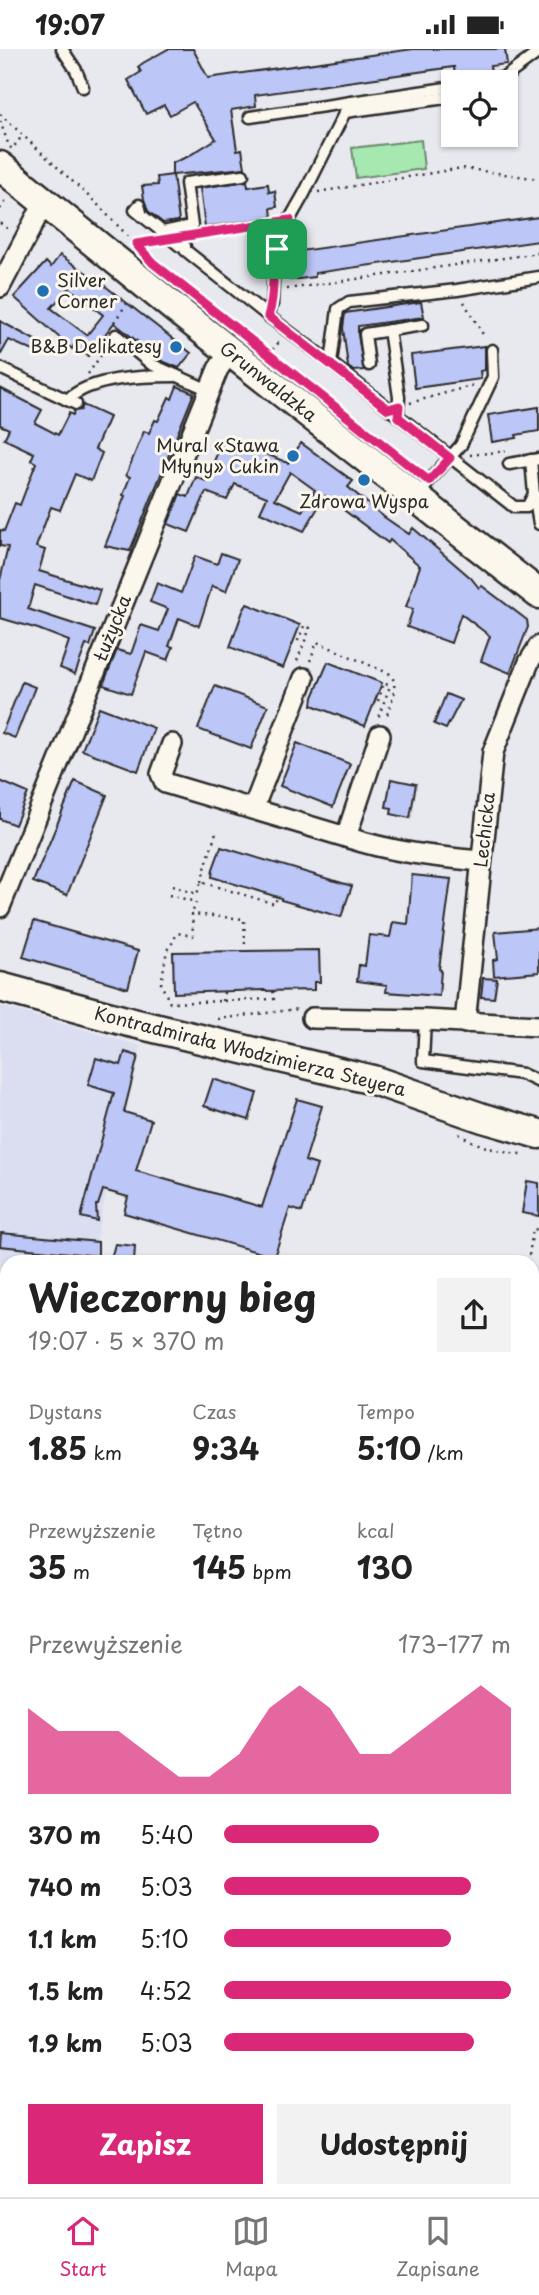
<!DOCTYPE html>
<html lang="pl">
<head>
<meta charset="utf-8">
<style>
  :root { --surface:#fff; --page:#f2f2f2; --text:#222; --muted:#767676; --line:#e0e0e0; --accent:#db2777 }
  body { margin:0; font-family:"Playpen Sans",sans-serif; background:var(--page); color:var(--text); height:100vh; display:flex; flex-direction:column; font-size:26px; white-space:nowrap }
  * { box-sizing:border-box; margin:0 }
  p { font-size:23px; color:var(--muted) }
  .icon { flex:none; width:38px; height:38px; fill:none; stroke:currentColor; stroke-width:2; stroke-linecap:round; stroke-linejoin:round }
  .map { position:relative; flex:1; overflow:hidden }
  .details { position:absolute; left:0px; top:1206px; width:539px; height:943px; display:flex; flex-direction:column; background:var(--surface); border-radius:21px 21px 0 0; box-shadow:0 2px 5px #0004 }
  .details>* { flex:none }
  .fabs { position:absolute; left:441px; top:21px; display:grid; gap:14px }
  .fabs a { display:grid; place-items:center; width:77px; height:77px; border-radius:0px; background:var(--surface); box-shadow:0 2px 5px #0004; font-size:35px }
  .pin { position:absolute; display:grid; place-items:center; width:60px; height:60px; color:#fff; margin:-30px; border-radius:14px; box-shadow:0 4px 10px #0006 }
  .round { display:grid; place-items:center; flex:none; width:74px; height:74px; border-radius:0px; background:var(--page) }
  .summary { display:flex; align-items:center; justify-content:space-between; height:119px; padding:0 28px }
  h1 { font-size:38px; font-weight:700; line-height:52px }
  .stats { display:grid; grid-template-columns:repeat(3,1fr); gap:10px; height:119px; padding:7px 28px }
  .stats div { display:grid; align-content:center }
  .stats b { font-size:30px; font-weight:700 }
  .stats small { font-size:19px; font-weight:400 }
  .stats p { font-size:19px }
  .chart { height:196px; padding:14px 28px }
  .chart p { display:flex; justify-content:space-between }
  .chart svg { width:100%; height:126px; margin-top:7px; fill:var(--accent); opacity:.7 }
  .button { display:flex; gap:14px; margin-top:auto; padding:14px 28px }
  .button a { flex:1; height:80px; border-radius:0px; background:var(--accent); color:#fff; font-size:28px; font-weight:700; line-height:80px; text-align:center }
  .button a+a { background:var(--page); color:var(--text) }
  ul { padding:0 28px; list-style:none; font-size:23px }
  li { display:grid; grid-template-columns:112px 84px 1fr; align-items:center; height:52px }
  li i { height:18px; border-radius:9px; background:var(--accent) }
  .status { display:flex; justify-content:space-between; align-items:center; height:49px; padding:0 35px; background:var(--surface); direction:ltr }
  .status svg { height:19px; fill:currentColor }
  .menu { display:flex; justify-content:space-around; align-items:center; height:98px; border-top:2px solid var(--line); background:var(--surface); font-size:19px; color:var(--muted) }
  .menu a { display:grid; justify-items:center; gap:4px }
  .menu .on { color:var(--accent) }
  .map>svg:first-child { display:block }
  .built { fill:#dbdef1 }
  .green { fill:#a7e7b0; stroke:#69896e; stroke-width:2 }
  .water { fill:#96daf8; stroke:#6b94a6; stroke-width:2 }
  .building { fill:#bcc6f7; stroke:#2b2b2b; stroke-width:2; fill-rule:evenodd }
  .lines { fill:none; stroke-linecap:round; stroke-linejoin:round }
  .lane-casing { stroke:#2b2b2b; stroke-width:15 }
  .street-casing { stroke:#2b2b2b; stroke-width:24 }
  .secondary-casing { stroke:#2b2b2b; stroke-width:33 }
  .path { stroke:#2b2b2b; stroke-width:2.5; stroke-dasharray:2 5; stroke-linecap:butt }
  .lane { stroke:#fbf7ec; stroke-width:10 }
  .street { stroke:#fbf7ec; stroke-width:19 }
  .secondary { stroke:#fbf7ec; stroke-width:28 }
  .route-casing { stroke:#fff; stroke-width:14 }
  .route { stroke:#db2777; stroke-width:9 }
  .poi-dot { fill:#1f6fb2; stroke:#fbf7ec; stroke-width:2.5 }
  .labels { text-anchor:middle; stroke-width:6; stroke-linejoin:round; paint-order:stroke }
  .poi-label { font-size:18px; fill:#2b2b2b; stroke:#fbf7ec; text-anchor:end }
  .street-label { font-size:18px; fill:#2b2b2b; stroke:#fbf7ec }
</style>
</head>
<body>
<div class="status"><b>19:07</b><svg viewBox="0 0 49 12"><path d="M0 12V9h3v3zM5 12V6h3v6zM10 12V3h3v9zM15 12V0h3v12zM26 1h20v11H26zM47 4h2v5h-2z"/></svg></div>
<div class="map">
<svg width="539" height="2148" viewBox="0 0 539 2148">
  <rect width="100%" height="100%" fill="#e8e8ef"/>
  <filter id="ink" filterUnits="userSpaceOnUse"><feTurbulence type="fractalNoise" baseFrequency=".0143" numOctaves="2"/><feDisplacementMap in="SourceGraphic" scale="14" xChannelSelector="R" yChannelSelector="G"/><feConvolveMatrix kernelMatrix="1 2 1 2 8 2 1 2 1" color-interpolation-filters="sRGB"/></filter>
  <g filter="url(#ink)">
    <polygon class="built" points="0,957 141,997 98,1180 94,1213 7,1213 7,1299 0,1300"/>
    <polygon class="green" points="421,91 424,120 356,129 352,99"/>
    <g class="water">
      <polygon points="532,1291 539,1292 539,1553 532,1550"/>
      <polygon points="7,1299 7,1597 0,1598 0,1300"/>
      <polygon points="0,1897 7,1898 7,2142 532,2142 532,2039 539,2042 539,2148 0,2148"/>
    </g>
    <g class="building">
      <polygon points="168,0 193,0 208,29 413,0 505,0 507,15 490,17 491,24 455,28 454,18 255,46 256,57 231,61 237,101 242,100 245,119 173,126 179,172 163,174 148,162 144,150 142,137 158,136 157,128 172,126 172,114 187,108 216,90 193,53 170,66 164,56 146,65 128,31 141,23 138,18 143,14"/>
      <polygon points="247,132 248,138 268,135 269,143 275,142 277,158 271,159 272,168 205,178 200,139"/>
      <polygon points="539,168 539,192 315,224 315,228 290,231 286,204"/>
      <path d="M60 206 100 233 191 304 179 319 162 312 114 274 88 307 74 296 72 300 14 248 46 213 51 218ZM69 239 103 266 87 286 51 259Z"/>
      <polygon points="421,253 424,268 358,277 358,286 364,321 354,322 348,318 343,279 345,264"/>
      <polygon points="0,272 44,296 40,305 9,291 0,307"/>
      <polygon points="485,297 485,321 480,322 481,330 415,339 411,306"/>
      <polygon points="177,337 194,344 130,502 105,497 125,447 123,446 130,428 126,426 144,382 149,384 155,371 158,372 169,348 172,350"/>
      <polygon points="0,339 42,361 35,374 58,386 69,364 73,366 74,362 81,361 83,356 109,368 95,400 102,404 91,432 75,425 60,461 51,458 36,498 45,501 39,522 100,541 95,556 35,536 28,560 95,582 90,597 86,596 75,625 60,619 69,592 38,580 0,569 0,531 8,498 0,497 0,481 4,482 15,454 20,456 36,414 31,411 34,404 4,390 9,380 0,376"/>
      <polygon points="539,358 539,382 516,386 517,389 492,393 488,366"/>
      <path d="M223 390 248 401 249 398 288 414 301 394 353 432 348 438 384 468 409 485 413 479 471 529 479 539 482 537 527 571 528 578 510 624 481 612 490 587 461 565 451 594 407 578 413 560 406 558 420 517 390 491 388 494 325 447 304 482 260 463 267 448 235 435 227 451 206 443 189 483 168 475 180 445 188 448 196 428 206 432ZM290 423 315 441 302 462 275 450Z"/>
      <polygon points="221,504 238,510 226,542 212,537 199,577 179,569 169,597 173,598 168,611 146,603 131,645 103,636 117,601 131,605 141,576 159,582 168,560 150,553 157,534 181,544 195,507 217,515"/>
      <polygon points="247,555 300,576 283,619 230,598 243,562"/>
      <polygon points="328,613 382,634 365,677 312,656 313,648"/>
      <polygon points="22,633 35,638 15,689 2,684"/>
      <polygon points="215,637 268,657 251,700 198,680"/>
      <polygon points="446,645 461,651 446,680 434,675"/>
      <polygon points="99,658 154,679 138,722 82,701"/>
      <polygon points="297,694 350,715 333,758 280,737"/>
      <polygon points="391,730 416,735 410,769 391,765 392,759 386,758"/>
      <polygon points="0,732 28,744 15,776 0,770"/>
      <polygon points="75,732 107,746 67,846 33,833"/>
      <polygon points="221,798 352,837 341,868 281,851 281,849 212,828 213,820"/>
      <polygon points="412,826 451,830 439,920 441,921 439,947 386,943 387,936 357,932 359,916 365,917 369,886 390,888 393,873 408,875"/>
      <polygon points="34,872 138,902 128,939 23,908"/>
      <polygon points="539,879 539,923 494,927 493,911 498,910 495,883"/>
      <polygon points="319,901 320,933 314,933 314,941 264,942 264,941 174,944 173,903"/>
      <polygon points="483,929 497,930 494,949 481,948"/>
      <polygon points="125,1003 138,1007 124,1063 151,1071 136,1122 262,1158 297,1050 322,1057 305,1112 317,1116 302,1163 290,1159 274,1208 124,1164 128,1148 103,1141 98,1156 96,1156 97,1172 81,1168 114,1044 88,1036 96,1009 121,1016"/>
      <polygon points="213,1030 257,1044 249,1071 204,1057"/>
      <polygon points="527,1132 539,1134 539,1167 522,1164"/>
      <polygon points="1,1184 98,1193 98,1207 0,1197"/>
      <polygon points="115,1195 135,1197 134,1213 110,1213"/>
    </g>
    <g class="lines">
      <g class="lane-casing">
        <g id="lane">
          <polyline points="62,0 76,21 83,38"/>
          <polyline points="486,33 505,28 539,3"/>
          <polyline points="345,63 453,48"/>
          <polyline points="250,68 453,38"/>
          <polyline points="142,167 139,156 135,161 180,197 185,197 185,201 268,267 331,314"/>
          <polyline points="163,183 192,177 186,134 243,126"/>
          <polyline points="268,267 272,256 274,214 278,191 304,145 350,53"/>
          <polyline points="389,281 399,348 398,367"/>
          <polyline points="116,286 151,315 209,341"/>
          <polyline points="369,316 365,285 423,276"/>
          <polyline points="0,319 76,355"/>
          <path d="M67 351C91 328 144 327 176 327"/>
          <polyline points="531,411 534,445 527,458 514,458 331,314 338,260 349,253 457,241 539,228"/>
          <polyline points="509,415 539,410"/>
          <polyline points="534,445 539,475"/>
          <polyline points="420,447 429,432 461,396 493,328 492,301"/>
          <polyline points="425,971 423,1012 522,1025 539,1033"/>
          <polyline points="532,1560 539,1563"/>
          <polyline points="0,1606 7,1606"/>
          <polyline points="0,1699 7,1698"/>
          <polyline points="532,1792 539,1794"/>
          <polyline points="0,1872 7,1874"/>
          <polyline points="532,2019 539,2022"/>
        </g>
      </g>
      <g class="street-casing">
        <g id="street">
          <polyline points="0,238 36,169 45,156"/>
          <polyline points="172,695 161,725 165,734 346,788 380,686"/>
          <polyline points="253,760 304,629"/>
          <path d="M346 788C391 803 435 808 481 812"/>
          <polyline points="0,858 218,320 230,303"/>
          <polyline points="312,969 425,971 539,977"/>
          <polyline points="465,974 493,703 529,613 539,597"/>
        </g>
      </g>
      <g class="secondary-casing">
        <g id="secondary">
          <polyline points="0,117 177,261 539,545"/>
          <polyline points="0,938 129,973 373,1031 483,1069 539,1085"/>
        </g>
      </g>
      <g class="path">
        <polyline points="0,65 98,156 144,204"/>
        <polyline points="0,72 9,97 12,100 23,86"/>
        <polyline points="318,143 462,119 539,130"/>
        <polyline points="0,160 7,151"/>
        <polyline points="0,174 11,182"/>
        <polyline points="204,184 274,172"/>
        <polyline points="135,195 153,192"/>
        <polyline points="287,240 539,204"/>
        <polyline points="464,253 485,289"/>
        <polyline points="114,273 130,250"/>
        <polyline points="268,306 280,292"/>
        <polyline points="88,325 108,296"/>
        <polyline points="410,354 474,336"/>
        <polyline points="470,406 506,402"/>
        <polyline points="297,612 310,579 304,577 297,594"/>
        <path d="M310 612 317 593 390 625C400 636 390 656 386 669"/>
        <polyline points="378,652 384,634 390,637 378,669"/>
        <polyline points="201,833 216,783"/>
        <polyline points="172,837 197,845 201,833 275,855 277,848"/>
        <polyline points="169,846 196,853 192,865"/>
        <polyline points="245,895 244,870 192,865 193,887 177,884 173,893 167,901 161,935 170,954 274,950 273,942"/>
        <polyline points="223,952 224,943"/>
        <polyline points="218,970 298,960"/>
        <path d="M459 1085C478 1097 503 1105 525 1105"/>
        <polyline points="528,1213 533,1180 539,1181"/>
      </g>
      <use href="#lane" class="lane"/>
      <use href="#street" class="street"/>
      <use href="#secondary" class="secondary"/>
    </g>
  </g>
  <g class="lines" filter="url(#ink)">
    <g class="route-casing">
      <path id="route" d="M290 171C286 177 281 183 279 190 269 215 277 243 268 267L388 360 399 357 398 368 450 409 429 432 153 214 136 195Z"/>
    </g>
    <use href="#route" class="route"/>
  </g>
  <g class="poi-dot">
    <circle cx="43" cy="242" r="7"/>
    <circle cx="176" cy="298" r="7"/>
    <circle cx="293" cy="407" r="7"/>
    <circle cx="364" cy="431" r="7"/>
  </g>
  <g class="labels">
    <g class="poi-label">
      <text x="57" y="238" text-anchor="start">Silver<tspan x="57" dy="21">Corner</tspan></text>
      <text x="162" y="304">B&amp;B Delikatesy</text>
      <text x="279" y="403">Mural «Stawa<tspan x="279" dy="21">Młyny» Cukin</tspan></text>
      <text x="364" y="459" text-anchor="middle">Zdrowa Wyspa</text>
    </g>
    <g class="street-label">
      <text transform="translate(268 333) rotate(38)" y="6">Grunwaldzka</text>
      <text transform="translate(113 579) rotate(-68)" y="6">Łużycka</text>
      <text transform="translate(485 781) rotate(-84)" y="6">Lechicka</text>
      <text transform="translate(250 1003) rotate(14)" y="6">Kontradmirała Włodzimierza Steyera</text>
    </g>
  </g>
</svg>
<div class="fabs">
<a><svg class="icon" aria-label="locate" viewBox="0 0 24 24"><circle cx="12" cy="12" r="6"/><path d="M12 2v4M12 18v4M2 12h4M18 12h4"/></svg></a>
</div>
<div class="pin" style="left:277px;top:200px;background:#1e9e55"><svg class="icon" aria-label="arrive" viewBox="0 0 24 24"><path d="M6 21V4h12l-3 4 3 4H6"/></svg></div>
<section class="details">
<div class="summary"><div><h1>Wieczorny bieg</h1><p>19:07 · 5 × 370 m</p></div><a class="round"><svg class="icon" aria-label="share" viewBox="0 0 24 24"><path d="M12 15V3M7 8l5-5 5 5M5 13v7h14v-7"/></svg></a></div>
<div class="stats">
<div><p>Dystans</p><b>1.85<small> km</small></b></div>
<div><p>Czas</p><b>9:34</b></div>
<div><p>Tempo</p><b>5:10<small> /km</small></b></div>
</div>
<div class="stats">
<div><p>Przewyższenie</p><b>35<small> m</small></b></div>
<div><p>Tętno</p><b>145<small> bpm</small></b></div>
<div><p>kcal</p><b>130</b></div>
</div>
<div class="chart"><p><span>Przewyższenie</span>173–177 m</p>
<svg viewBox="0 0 160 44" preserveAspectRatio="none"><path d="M0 44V14L10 22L20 22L30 22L40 30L50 38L60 38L70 30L80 14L90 6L100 14L110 30L120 30L130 22L140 14L150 6L160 14V44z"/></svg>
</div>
<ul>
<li><b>370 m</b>5:40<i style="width:54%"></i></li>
<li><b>740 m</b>5:03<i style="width:86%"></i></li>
<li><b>1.1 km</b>5:10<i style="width:79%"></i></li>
<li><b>1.5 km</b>4:52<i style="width:100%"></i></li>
<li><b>1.9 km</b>5:03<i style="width:87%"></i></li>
</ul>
<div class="button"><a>Zapisz</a><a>Udostępnij</a></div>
</section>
</div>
<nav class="menu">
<a class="on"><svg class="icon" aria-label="home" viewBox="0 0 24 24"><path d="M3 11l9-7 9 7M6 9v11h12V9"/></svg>Start</a>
<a><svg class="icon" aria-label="map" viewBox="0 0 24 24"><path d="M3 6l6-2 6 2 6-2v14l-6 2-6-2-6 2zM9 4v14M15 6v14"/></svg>Mapa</a>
<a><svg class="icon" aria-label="saved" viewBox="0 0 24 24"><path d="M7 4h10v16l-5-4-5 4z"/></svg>Zapisane</a>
</nav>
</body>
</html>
